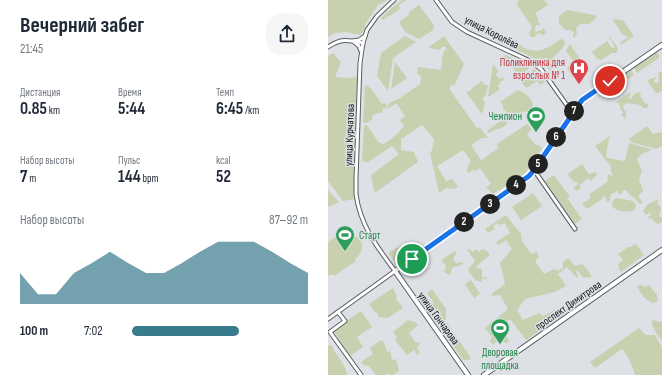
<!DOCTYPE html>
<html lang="ru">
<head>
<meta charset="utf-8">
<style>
  :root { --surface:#fff; --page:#f6f6f7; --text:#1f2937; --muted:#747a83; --accent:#397b8c }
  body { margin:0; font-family:"Sofia Sans Condensed",sans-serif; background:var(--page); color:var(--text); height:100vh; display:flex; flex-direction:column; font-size:15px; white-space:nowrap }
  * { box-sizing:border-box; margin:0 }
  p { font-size:13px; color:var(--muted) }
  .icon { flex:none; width:22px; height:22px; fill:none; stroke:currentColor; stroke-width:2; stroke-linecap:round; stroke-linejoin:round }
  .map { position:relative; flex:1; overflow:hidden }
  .drawer { display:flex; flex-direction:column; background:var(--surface); width:328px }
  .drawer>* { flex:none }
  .pin { position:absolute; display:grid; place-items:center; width:34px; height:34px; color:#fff; margin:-17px; border:2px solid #fff; border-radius:50%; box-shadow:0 1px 4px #0007 }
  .km { position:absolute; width:20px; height:20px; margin:-10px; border-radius:50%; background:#222; color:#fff; font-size:11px; line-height:20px; text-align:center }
  .round { display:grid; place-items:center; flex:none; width:42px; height:42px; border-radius:16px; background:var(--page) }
  .overview { display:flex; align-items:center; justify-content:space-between; height:68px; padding:0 20px }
  h1 { font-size:22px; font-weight:700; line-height:30px }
  .figures { display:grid; grid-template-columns:repeat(3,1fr); gap:6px; height:68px; padding:4px 20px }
  .figures div { display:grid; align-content:center }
  .figures b { font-size:17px; font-weight:700 }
  .figures small { font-size:11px; font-weight:400 }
  .figures p { font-size:11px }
  .chart { height:112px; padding:8px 20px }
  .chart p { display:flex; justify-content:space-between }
  .chart svg { width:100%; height:72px; margin-top:4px; fill:var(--accent); opacity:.7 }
  ul { padding:0 20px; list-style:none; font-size:13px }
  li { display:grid; grid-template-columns:64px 48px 1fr; align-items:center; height:30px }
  li i { height:10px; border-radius:5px; background:var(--accent) }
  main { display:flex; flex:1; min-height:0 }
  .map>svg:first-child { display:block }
  .green { fill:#c7d1b0 }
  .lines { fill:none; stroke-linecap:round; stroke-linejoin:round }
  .minor-casing { stroke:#5a5d61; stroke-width:5 }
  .major-casing { stroke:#5a5d61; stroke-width:6 }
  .minor { stroke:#fff; stroke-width:3 }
  .major { stroke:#fff; stroke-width:4 }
  .route-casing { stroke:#fff; stroke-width:8 }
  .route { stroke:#1a73e8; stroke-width:5 }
  .labels { text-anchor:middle; stroke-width:3; stroke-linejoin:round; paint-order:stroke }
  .street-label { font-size:11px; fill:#121315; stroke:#dde1e6 }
  .health-label { font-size:11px; fill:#be3a42; stroke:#dde1e6; text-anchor:end }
  .leisure-label { font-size:11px; fill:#27864d; stroke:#dde1e6; text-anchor:end }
</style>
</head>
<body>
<main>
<section class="drawer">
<div class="overview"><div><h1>Вечерний забег</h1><p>21:45</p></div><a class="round"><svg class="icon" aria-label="share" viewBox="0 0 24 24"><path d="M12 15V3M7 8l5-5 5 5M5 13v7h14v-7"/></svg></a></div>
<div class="figures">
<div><p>Дистанция</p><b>0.85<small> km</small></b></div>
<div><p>Время</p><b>5:44</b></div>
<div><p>Темп</p><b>6:45<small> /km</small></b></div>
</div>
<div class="figures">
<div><p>Набор высоты</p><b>7<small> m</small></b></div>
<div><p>Пульс</p><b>144<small> bpm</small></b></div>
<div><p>kcal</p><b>52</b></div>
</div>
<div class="chart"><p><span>Набор высоты</span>87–92 m</p>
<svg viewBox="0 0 160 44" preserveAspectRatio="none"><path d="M0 44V25L10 38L20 38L30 25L40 19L50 12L60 19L70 25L80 25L90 19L100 12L110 6L120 6L130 6L140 12L150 19L160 25V44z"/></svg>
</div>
<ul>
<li><b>100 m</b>7:02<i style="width:61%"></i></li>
</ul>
</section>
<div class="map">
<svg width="334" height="375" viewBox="0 0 334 375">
  <rect width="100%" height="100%" fill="#dde1e6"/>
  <g class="green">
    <polygon points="0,0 59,0 50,5 38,23 36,30 33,34 31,35 18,32 7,33 0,37"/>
    <polygon points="74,0 78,0 71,5 72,9 55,20 53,18 66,6"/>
    <polygon points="192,0 216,0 220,5 207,13 211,20 210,20 210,22 212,23 212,25 208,25 207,31 208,32 212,30 214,31 215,28 217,30 218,34 215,35 211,33 207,35 208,37 203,37 201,34 204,27 190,6 189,2"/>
    <polygon points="91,5 106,25 105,30 91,39 77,32 71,22 81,15 81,12"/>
    <polygon points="239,10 267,15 269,17 261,24 252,24 248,28 249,33 246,38 245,37 246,32 242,30 237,30 231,23 231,16"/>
    <polygon points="284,19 295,20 306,36 293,45 292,43 300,37 299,36 295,35"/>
    <polygon points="77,36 88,42 65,58 60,91 49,76 53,53"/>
    <path d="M116 36 136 64 127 84 125 85H124L122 86V90L149 128 152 127 160 138H154L143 145 153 160H154L170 148 169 144 199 124 204 129 200 133 199 135 208 145 212 146 214 148 197 173 190 178 166 193H164L158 187 163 184 152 168 147 171 144 170 143 172 140 173C138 169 141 164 143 161L135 150 109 166 118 181 124 179 130 187 126 189 118 188 111 193 102 153 104 150 106 139 94 125 73 139V150L86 152 90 162 48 192 46 191 43 175 71 154 64 146 40 162 34 161 36 126 39 125 51 143 56 144 68 135 76 126 72 120 77 116 69 104H67L59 109 61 103 72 98 92 84 93 77 89 73 90 67 113 70 115 53 119 48 115 46 112 50 101 48 102 46Z"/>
    <polygon points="281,37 282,37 290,48 288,53 284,53 273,60 269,59 264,52 279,41 284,48 287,47"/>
    <path d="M187 39C190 42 193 46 196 48 211 55 221 47 233 39L236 40 237 44 234 49 225 58 230 66 222 70C209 59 196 53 181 46Z"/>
    <polygon points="242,44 258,68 244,77 239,68 246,62 238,51"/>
    <polygon points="329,52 331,55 331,58 309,73 306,68"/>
    <polygon points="5,53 13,62 7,77 25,78 26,76 30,78 28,94 29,127 27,199 15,201 0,181 0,56"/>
    <polygon points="178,55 203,67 191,76 176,56"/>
    <polygon points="67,62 79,78 63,89"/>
    <polygon points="165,64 170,71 168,75 171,79 175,77 176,80 172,82 172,84 170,86 172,89 161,97 160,96"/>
    <polygon points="206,69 210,72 217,82 212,85 209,81 199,88 194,83 195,78"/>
    <polygon points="303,70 306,75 288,87 285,86 284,89 282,89 285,83"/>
    <polygon points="334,71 334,90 331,93 328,93 320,82 320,80 328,77 328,78 326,81 327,83 330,83 331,79 330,73"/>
    <polygon points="154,81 157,85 160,85 158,95 154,99 157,102 154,114 138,92 143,90 144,88"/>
    <path d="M37 85C44 87 49 97 53 103L59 104 58 109 56 108 54 110 55 112 54 113H50L44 116 45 119 39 123 35 122Z"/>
    <path d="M190 90C197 92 204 98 205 105L203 109 198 112 196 111 192 115V117L188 119 187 118C182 118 178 116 178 111L175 109V105L172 102Z"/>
    <polygon points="302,92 303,94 301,96 302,99 304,98 306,94 311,92 313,94 312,96 317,103 321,104 319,108 315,108 312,105 299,103 295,106 296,110 298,111 298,120 293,114 295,113 295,112 293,110 291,103 287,103"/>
    <path d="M176 118 178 120V121L179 123C176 129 171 128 166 130 164 131 163 132 161 133L159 131Z"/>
    <polygon points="319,126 325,134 333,132 334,133 334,146 328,149 303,142 301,139"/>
    <path d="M282 136 283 137 281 138 278 156 279 158 297 161 301 143 325 150C319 151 312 154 309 159L314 171 311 179 315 191 310 196 315 203 311 204C308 198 307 199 302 195 299 192 300 190 295 190L294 193 293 194H291L289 190 288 192 283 194 281 202H280L278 200V197L276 196 273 200 259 209 255 205V202L259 201 262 198V194L280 181 279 179 280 178 279 175 282 174 283 177H284C285 174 282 171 283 167L267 146Z"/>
    <polygon points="254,164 261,174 267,172 269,175 263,181 260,178 255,182 254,184 251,185 253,188 249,191 245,188 250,184 248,182 246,182 240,175 241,173"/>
    <polygon points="226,175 242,197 239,198 254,219 247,224 217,181"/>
    <polygon points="0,190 11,202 0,207"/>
    <polygon points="205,193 214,206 193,220 184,207"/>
    <path d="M289 198 305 201 308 205 307 210C300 213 289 212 284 206 284 202 285 199 289 198Z"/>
    <polygon points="330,199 331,200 329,203 332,206 333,210 331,215 332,217 334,217 334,222 330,224 325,221 324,218 321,219 320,217 322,216 323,215 323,212 318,215 315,211 319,205"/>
    <polygon points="178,215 187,227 193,233 194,241 203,254 209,252 211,257 207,261 216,274 226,269 230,271 235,268 235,262 240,258 247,266 254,264 260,270 264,277 256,278 249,270 248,272 250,275 249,278 239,267 230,274 238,286 227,292 197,299 189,310 195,320 211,313 215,316 227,310 241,308 242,310 198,340 182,319 172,326 181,341 178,343 169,340 165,345 162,341 164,337 157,328 180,309 172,295 165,296 163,294 177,284 172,263 184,249 178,240 170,245 168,242 182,233 177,223 172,225 169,223 165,226 167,229 160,233 157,229"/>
    <path d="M16 231 17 233C33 234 41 248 27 259L28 261 6 276 5 274 0 276V242Z"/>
    <polygon points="308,244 316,255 293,272 291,269 290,264 295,260 290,254 300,247 303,247 305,245"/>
    <polygon points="69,247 73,249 72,253 75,258 72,261 67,262 60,253"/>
    <polygon points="139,249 141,249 145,252 147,249 151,252 154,249 159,251 162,255 147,267 154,269 154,277 159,278 158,280 154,278 154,282 147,280 140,270 147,261"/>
    <polygon points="127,251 129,254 125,258 128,263 134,262 135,264 124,268 123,273 121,275 116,272 118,266 113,260"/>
    <polygon points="143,280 152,294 146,298 137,284"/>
    <path d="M313 285 317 287 321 285 329 295 330 300 326 303C317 301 313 294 309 286Z"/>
    <polygon points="65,288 69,296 68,299 75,308 60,318 51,317 48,312 46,311 41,304"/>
    <polygon points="104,289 118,309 118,320 110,325 98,308 106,303 99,293"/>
    <polygon points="33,311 44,327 29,337 35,347 22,356 5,330"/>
    <polygon points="80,320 87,322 90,325 81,333 88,343 91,342 92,344 89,348 92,353 89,355 86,350 79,355 67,340 69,338 65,332"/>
    <path d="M324 320 334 322V341C330 334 323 329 324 320Z"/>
    <polygon points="119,323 143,358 141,360 135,360 113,328"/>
    <path d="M311 328 318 335H327L334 347V375H307C304 365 301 357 294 349L267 368 262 362Z"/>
    <polygon points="53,340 56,342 59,352 62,351 64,360 68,359 71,371 65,375 62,375 60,373 58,375 48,375 41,366 35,365 33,362 45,354 42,348"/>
    <path d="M1 345 4 346C8 356 18 364 19 375H0V346Z"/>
  </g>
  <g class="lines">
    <g class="minor-casing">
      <g id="minor">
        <polyline points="108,0 124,22 139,32 200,60 213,69 238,104 246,112"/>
        <path d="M0 47C14 38 20 40 35 43"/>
        <polyline points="33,51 31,46 25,41 31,40 37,36"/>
        <polyline points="240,105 245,106 251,102"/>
        <polyline points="206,170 247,229"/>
        <polyline points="10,312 17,321 2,332 33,375"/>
        <path d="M0 319 67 271C49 247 32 225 28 194 28 189 28 184 28 179L32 63 35 43 39 30 49 16 66 0"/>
      </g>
    </g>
    <g class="major-casing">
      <g id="major">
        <polyline points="140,375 67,271 201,176 206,170 254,100 334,45"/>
        <polyline points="156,375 334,250"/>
      </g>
    </g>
    <use href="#minor" class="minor"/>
    <use href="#major" class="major"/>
  </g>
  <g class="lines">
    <g class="route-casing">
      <polyline id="route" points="84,259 201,176 206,170 254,100 282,81"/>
    </g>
    <use href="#route" class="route"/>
  </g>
  <defs>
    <g id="hospital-pin" transform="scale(1)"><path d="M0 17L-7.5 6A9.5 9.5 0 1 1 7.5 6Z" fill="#e0444e" stroke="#dde1e6"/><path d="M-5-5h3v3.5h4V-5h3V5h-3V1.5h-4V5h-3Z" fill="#fff"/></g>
    <g id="stadium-pin" transform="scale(1)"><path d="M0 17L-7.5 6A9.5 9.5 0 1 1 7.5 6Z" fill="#2e9e5b" stroke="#dde1e6"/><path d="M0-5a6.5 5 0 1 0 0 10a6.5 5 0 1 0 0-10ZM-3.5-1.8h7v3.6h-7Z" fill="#fff"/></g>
  </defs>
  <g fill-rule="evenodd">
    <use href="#hospital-pin" x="251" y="68"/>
    <use href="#stadium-pin" x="208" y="116"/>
    <use href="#stadium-pin" x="17" y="235"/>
    <use href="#stadium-pin" x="172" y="328"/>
  </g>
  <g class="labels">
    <g class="street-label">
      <text transform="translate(164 32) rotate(27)" y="4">улица Королёва</text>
      <text transform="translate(21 135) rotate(-88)" y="4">улица Курчатова</text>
      <text transform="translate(240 305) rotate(-35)" y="4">проспект Димитрова</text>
      <text transform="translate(111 318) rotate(54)" y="4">улица Гончарова</text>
    </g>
    <g class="health-label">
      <text x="237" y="66">Поликлиника для<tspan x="237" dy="13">взрослых № 1</tspan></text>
    </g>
    <g class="leisure-label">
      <text x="194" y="120">Чемпион</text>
      <text x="31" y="239" text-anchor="start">Старт</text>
      <text x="172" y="356" text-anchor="middle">Дворовая<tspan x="172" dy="13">площадка</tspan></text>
    </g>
  </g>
</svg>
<div class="pin" style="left:84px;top:259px;background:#1e9e55"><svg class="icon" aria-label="arrive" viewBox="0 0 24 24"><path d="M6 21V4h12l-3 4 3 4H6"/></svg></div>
<div class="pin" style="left:282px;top:81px;background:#d93025"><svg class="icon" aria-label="check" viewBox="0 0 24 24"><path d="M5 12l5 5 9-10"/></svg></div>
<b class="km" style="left:136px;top:222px">2</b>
<b class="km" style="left:162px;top:204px">3</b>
<b class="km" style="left:188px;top:185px">4</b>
<b class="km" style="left:210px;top:164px">5</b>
<b class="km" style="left:228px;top:137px">6</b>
<b class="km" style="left:246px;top:111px">7</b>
</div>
</main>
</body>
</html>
